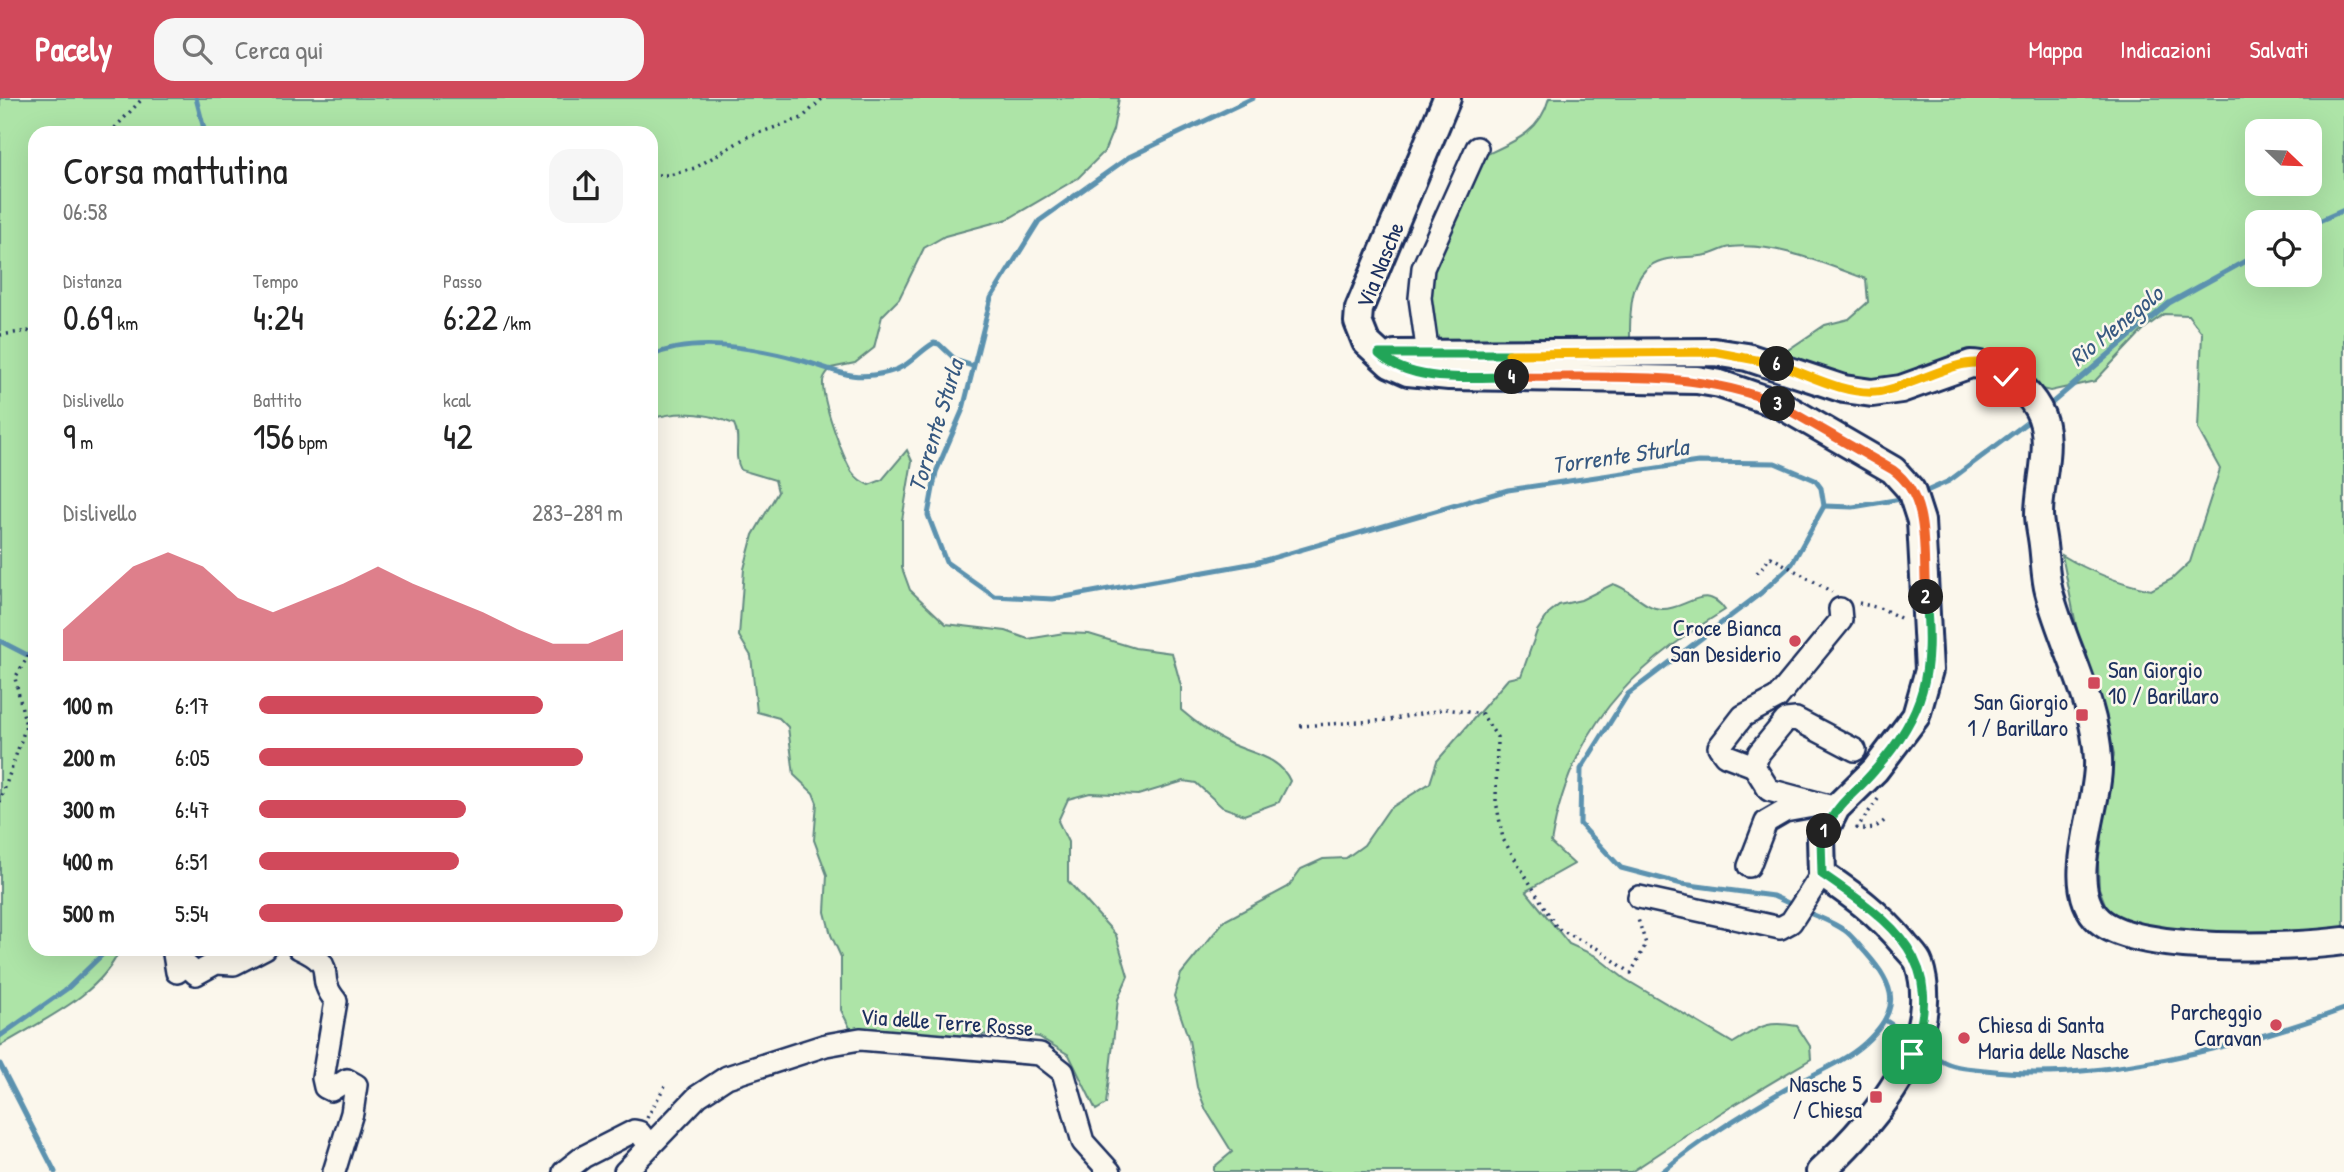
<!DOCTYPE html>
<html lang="it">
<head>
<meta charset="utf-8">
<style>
  :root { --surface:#fff; --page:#f6f6f6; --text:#222; --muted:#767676; --accent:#d1495b }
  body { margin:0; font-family:"Patrick Hand",sans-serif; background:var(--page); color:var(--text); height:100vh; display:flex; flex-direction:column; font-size:26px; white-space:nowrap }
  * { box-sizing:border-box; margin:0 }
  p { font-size:23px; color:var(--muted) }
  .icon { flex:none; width:38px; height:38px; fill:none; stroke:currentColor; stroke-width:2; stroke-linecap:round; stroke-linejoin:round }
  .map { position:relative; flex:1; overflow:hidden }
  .side { position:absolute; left:28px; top:28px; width:630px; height:830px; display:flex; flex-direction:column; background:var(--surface); border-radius:21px; box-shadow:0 7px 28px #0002 }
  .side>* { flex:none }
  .needle { width:46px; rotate:113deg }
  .buttons { position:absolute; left:2245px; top:21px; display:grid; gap:14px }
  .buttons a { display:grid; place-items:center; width:77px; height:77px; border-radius:14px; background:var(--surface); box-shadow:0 7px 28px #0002; font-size:35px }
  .pin { position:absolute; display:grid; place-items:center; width:60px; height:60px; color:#fff; margin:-30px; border-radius:14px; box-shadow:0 4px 10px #0006 }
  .km { position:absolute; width:35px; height:35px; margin:-18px; border-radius:50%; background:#222; color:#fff; font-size:19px; line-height:35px; text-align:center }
  .round { display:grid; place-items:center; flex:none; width:74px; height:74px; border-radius:21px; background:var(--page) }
  .head { display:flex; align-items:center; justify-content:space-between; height:119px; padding:0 35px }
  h1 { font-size:38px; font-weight:600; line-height:52px }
  .metrics { display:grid; grid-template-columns:repeat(3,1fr); gap:10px; height:119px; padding:7px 35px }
  .metrics div { display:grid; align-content:center }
  .metrics b { font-size:35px; font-weight:600 }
  .metrics small { font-size:19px; font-weight:400 }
  .metrics p { font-size:19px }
  .chart { height:196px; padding:14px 35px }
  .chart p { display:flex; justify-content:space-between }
  .chart svg { width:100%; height:126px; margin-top:7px; fill:var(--accent); opacity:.7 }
  ul { padding:0 35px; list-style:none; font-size:23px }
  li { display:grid; grid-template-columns:112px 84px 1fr; align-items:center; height:52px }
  li i { height:18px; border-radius:9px; background:var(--accent) }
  header { display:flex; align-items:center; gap:42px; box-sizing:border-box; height:98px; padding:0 35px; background:var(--accent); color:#fff }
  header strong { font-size:33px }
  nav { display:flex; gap:38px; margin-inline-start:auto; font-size:24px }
  .search { width:490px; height:63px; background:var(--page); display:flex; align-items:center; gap:18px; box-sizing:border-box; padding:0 24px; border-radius:21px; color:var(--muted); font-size:26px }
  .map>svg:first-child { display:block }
  .green { fill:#ade4a7; stroke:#648a82; stroke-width:2; fill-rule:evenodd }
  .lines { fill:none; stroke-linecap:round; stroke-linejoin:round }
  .stream { stroke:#5c92af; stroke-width:5 }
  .minor-casing { stroke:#1b2f5e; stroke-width:26 }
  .tertiary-casing { stroke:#1b2f5e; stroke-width:32 }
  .path { stroke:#1b2f5e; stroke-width:3.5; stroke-dasharray:2 5; stroke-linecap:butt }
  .minor { stroke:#fbf7ec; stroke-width:21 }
  .tertiary { stroke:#fbf7ec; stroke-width:26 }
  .split-1-casing { stroke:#fff; stroke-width:14 }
  .split-2-casing { stroke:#fff; stroke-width:14 }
  .split-3-casing { stroke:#fff; stroke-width:14 }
  .split-4-casing { stroke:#fff; stroke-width:14 }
  .split-5-casing { stroke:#fff; stroke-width:14 }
  .split-6-casing { stroke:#fff; stroke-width:14 }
  .split-7-casing { stroke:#fff; stroke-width:14 }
  .split-1 { stroke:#22a559; stroke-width:9 }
  .split-2 { stroke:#22a559; stroke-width:9 }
  .split-3 { stroke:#f0652b; stroke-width:9 }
  .split-4 { stroke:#f0652b; stroke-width:9 }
  .split-5 { stroke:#22a559; stroke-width:9 }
  .split-6 { stroke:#f5b400; stroke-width:9 }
  .split-7 { stroke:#f5b400; stroke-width:9 }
  .poi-dot { fill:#d1495b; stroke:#fbf7ec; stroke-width:2.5 }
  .labels { text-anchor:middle; stroke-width:5; stroke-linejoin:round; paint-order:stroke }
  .street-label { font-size:23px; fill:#1b2f5e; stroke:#fbf7ec }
  .poi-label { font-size:23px; fill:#1b2f5e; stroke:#fbf7ec; text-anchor:end }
  .water-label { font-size:24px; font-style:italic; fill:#365880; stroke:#fbf7ec }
</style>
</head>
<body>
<header>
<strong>Pacely</strong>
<div class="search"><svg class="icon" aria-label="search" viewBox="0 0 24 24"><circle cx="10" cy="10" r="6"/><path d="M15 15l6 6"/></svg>Cerca qui</div>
<nav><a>Mappa</a><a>Indicazioni</a><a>Salvati</a></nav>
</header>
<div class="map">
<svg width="2344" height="1074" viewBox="0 0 2344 1074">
  <rect width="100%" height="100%" fill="#fbf7ec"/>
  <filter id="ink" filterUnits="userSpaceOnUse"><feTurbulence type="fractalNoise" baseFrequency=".0143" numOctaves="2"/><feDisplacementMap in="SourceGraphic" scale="14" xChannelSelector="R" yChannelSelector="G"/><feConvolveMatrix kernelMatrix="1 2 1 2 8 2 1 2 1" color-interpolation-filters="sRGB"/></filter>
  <g filter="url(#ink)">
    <g class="green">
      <path d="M0 0H1119L1113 32 1104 54 1078 80 1008 121 945 138 924 150 899 201 882 218 874 250 855 265 831 270C827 275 823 278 823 284 822 303 842 357 852 374 857 381 862 384 869 387L882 382 907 352 912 363 902 422V470L910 492 946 526 1006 533 1028 541 1064 535 1089 536 1135 550 1172 555 1181 588V612C1196 625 1213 637 1231 646 1253 656 1280 659 1290 683L1279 704 1244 717 1222 709 1196 685 1184 683 1138 697 1090 695 1068 701 1058 723 1068 744V783L1116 837 1128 878 1118 901 1106 1006 1096 1012 1069 957 1039 939 1017 935 957 938 850 930 841 912V859L831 837 825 814 827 777 814 742 817 705 813 695 794 677 788 629 779 620 757 614 751 558 739 538 744 471 753 437 778 394 775 382 741 372C732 356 742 342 734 326 708 315 679 312 651 321V35H35V850L120 851C100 898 42 922 0 948Z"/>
      <path d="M1549 0H2344V831L2215 835 2137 828 2107 811 2099 790 2098 765 2114 656 2103 609 2078 537 2062 457C2090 474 2119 485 2151 492L2172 481 2190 464 2220 371 2198 331 2202 235 2188 217 2164 216 2145 230 2095 283 2050 293 2029 288 1983 258 1886 283 1843 280 1779 258 1825 227 1849 221 1868 204 1866 181C1824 166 1776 144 1731 149 1722 150 1715 156 1706 157 1692 160 1677 158 1663 162 1628 171 1630 215 1630 243H1432L1431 175 1483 58C1513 44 1540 35 1549 0ZM2258 33H2310V86H2258ZM2258 124H2310V177H2258Z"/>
      <path d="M1613 486C1630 490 1643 510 1661 511 1685 513 1705 483 1725 512 1630 570 1570 631 1551 745L1574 766 1526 793 1569 846 1594 857 1625 881 1733 945C1760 929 1765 922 1797 928L1810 948 1811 961 1719 1016 1631 1074H1214V1069L1232 1054 1206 1012 1197 989 1189 942 1174 898 1181 876 1224 823 1288 789 1301 771 1323 761 1346 760 1364 747 1389 711 1430 685 1437 663 1508 581 1521 578 1537 533 1550 514 1559 507 1581 502Z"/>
    </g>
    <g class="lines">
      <g class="stream">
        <polyline points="196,0 205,35"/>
        <polyline points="1253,0 1129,59 1039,123 991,200 963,311 936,374 928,417 946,464 994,498 1053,501 1255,465 1508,392 1698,364 1775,365 1815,382 1821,390 1824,408 1792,466 1761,495 1628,596 1581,671 1580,726 1621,770 1682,786 1773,798 1797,809"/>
        <polyline points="2310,127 2344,112"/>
        <path d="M651 258C694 238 756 250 800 262 836 272 850 284 889 274 908 270 918 254 934 245L939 246 957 263 973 268"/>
        <polyline points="2046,310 2169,205 2258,156"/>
        <polyline points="1920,396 1949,383 2033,320"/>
        <polyline points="1824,408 1853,409 1907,400"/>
        <polyline points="0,543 35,561"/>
        <polyline points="1885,922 1909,938"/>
        <polyline points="0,938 68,890 109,850"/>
        <path d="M1922 948C1929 953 1936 960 1944 964 1956 970 1971 971 1985 972 2096 986 2239 949 2344 911"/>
        <polyline points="0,966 55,1074"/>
        <path d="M1662 1074C1700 1042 1743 1016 1786 991 1812 976 1843 965 1865 945 1902 911 1896 889 1866 855 1859 848 1852 837 1844 832 1833 824 1818 819 1805 813"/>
      </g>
      <g class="minor-casing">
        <g id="minor">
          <polyline points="1428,257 1420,200 1423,170 1477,50"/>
          <polyline points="1754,668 1725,657 1719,649 1743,618 1777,600 1841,522 1840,511"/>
          <polyline points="1836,710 1769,692 1754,668 1759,655 1786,622 1796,621 1855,652"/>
          <polyline points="1749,768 1766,724 1785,713 1813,708"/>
          <polyline points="1639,799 1780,830 1791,824 1822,776"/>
          <polyline points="173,850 177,874 186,867 196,876 216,865 234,866 265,850"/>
          <path d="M299 850C342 870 312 875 336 903L323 980 325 989 331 992 347 982 356 987 352 1015 334 1074"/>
          <polyline points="564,1074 583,1059 634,1033 639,1034 650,1048"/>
          <polyline points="625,1074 698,998 727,979 826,947 860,941 1040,956 1063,974 1083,1044 1110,1074"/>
        </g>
      </g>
      <g class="tertiary-casing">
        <g id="tertiary">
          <path d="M1447 0 1359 211 1358 224 1366 244 1390 266 1408 274 1449 278 1697 282 1720 286 1781 307 1893 372 1911 392 1921 423 1929 572 1916 618 1875 672 1836 710 1821 740 1822 776C1855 799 1877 814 1903 845 1908 852 1917 859 1919 866 1944 944 1873 1025 1820 1074"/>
          <path d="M1395 256 1714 254 1747 259 1844 291 1872 295 1901 291 1971 266C1996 266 2026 289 2038 311 2055 341 2039 383 2039 416 2039 426 2042 437 2043 447 2045 462 2045 479 2049 494 2064 550 2095 602 2098 661 2101 707 2060 788 2100 823 2139 856 2292 850 2344 843"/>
        </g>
      </g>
      <g class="path">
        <polyline points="110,35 143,0"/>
        <polyline points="651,77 670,77 695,70 747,39 802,20 823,0"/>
        <polyline points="0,237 28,233 35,239"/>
        <polyline points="1757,475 1771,459 1832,494"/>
        <polyline points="1859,505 1883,511 1904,522"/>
        <polyline points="1300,628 1389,622 1446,611 1482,616 1497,639 1496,703 1503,741 1557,830 1598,851 1631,875 1646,846 1637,818"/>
        <path d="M1878 701 1857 730C1867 733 1877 730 1884 723"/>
        <polyline points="0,704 26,628 15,580 28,558 35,555"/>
        <polyline points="647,1020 667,984"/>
      </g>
      <use href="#minor" class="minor"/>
      <use href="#tertiary" class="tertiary"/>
    </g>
  </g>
  <g class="lines" filter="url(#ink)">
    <g class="split-1-casing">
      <path id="split-1" d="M1824 733 1821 740 1822 776C1892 824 1949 862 1912 956"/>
    </g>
    <g class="split-2-casing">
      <path id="split-2" d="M1824 733C1840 702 1854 697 1875 672 1926 615 1933 574 1926 499"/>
    </g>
    <g class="split-3-casing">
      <path id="split-3" d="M1778 306 1893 372C1932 400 1922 457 1926 499"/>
    </g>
    <g class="split-4-casing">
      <path id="split-4" d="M1512 279C1600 281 1695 270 1778 306"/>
    </g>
    <g class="split-5-casing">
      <path id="split-5" d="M1509 256H1379C1412 286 1470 279 1512 279"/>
    </g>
    <g class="split-6-casing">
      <polyline id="split-6" points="1509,256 1714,254 1777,266"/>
    </g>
    <g class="split-7-casing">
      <path id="split-7" d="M1777 266C1808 276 1842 296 1875 294 1906 292 1958 259 1983 266 1991 268 1999 275 2006 279"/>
    </g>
    <use href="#split-1" class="split-1"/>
    <use href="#split-2" class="split-2"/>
    <use href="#split-3" class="split-3"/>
    <use href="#split-4" class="split-4"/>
    <use href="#split-5" class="split-5"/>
    <use href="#split-6" class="split-6"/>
    <use href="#split-7" class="split-7"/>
  </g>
  <g class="poi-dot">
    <circle cx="1795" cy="543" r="7"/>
    <rect x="2087" y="578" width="14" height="14" rx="3.5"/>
    <rect x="2075" y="610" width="14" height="14" rx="3.5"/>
    <circle cx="2276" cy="927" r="7"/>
    <circle cx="1964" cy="940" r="7"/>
    <rect x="1869" y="992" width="14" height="14" rx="3.5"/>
  </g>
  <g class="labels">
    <g class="street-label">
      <text transform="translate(1380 167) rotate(-68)" y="8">Via Nasche</text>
      <text transform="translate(947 924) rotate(4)" y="8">Via delle Terre Rosse</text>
    </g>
    <g class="poi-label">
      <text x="1781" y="538">Croce Bianca<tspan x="1781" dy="26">San Desiderio</tspan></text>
      <text x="2108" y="580" text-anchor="start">San Giorgio<tspan x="2108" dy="26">10 / Barillaro</tspan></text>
      <text x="2068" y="612">San Giorgio<tspan x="2068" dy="26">1 / Barillaro</tspan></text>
      <text x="2262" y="922">Parcheggio<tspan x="2262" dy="26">Caravan</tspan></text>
      <text x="1978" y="935" text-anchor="start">Chiesa di Santa<tspan x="1978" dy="26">Maria delle Nasche</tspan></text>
      <text x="1862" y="994">Nasche 5<tspan x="1862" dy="26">/ Chiesa</tspan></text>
    </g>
    <g class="water-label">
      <text transform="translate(2116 228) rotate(-39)" y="8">Rio Menegolo</text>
      <text transform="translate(936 328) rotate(-73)" y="8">Torrente Sturla</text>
      <text transform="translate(1620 358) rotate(-8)" y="8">Torrente Sturla</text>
    </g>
  </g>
</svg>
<div class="buttons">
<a><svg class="needle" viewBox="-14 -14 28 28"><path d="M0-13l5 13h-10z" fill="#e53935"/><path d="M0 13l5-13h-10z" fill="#767676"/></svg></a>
<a><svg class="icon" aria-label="locate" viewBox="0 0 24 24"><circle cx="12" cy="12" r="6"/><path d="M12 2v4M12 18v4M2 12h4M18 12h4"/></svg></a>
</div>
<div class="pin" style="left:1912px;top:956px;background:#1e9e55"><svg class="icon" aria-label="arrive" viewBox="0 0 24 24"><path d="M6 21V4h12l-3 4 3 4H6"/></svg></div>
<div class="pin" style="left:2006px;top:279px;background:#d93025"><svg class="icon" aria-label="check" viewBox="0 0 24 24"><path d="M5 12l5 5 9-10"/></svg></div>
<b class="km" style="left:1824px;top:733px">1</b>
<b class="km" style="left:1926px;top:499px">2</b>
<b class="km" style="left:1778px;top:306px">3</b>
<b class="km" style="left:1512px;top:279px">4</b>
<b class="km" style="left:1777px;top:266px">6</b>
<section class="side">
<div class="head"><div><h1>Corsa mattutina</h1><p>06:58</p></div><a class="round"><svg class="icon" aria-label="share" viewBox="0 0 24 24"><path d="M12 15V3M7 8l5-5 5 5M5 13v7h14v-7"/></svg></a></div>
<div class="metrics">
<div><p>Distanza</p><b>0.69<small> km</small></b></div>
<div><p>Tempo</p><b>4:24</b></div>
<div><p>Passo</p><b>6:22<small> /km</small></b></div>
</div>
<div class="metrics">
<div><p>Dislivello</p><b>9<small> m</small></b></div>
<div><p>Battito</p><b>156<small> bpm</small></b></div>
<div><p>kcal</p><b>42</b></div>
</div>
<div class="chart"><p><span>Dislivello</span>283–289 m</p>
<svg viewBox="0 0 160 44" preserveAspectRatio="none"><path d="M0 44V33L10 22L20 11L30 6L40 11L50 22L60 27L70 22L80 17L90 11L100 17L110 22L120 27L130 33L140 38L150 38L160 33V44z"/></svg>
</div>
<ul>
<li><b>100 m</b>6:17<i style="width:78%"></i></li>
<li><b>200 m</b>6:05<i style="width:89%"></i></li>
<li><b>300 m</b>6:47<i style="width:57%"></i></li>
<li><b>400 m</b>6:51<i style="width:55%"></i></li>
<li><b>500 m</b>5:54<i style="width:100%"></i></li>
</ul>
</section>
</div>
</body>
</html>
